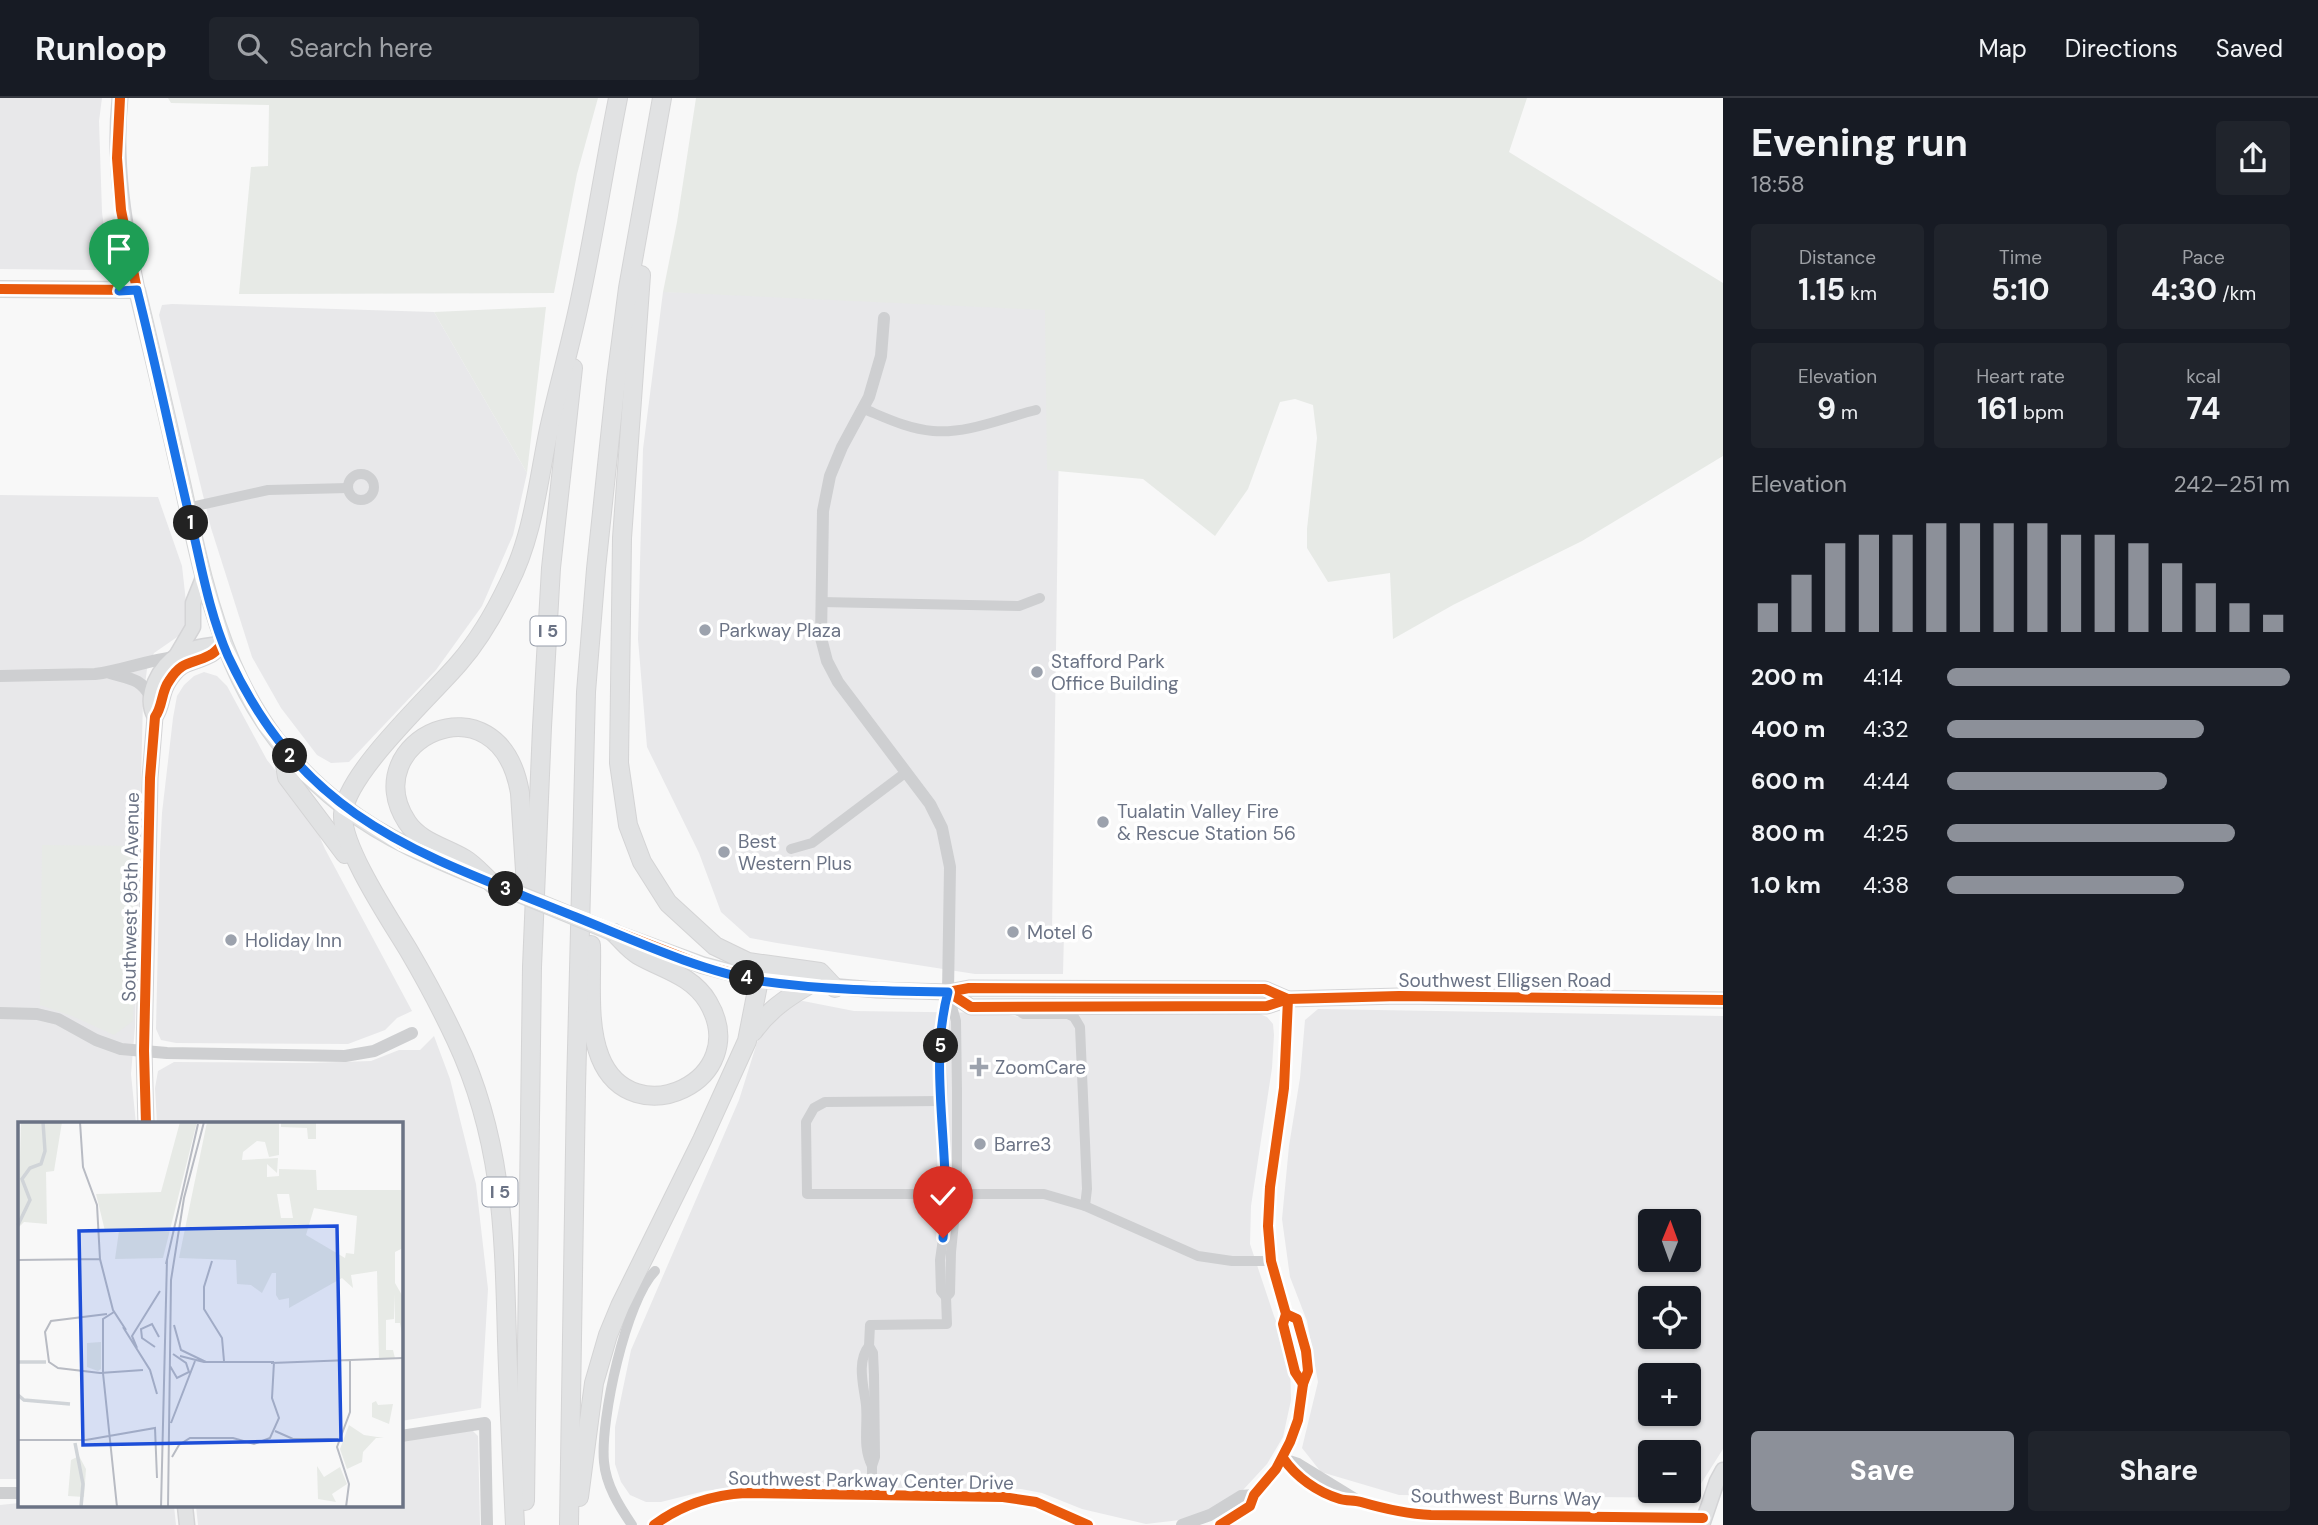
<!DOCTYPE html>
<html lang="en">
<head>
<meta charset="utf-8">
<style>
  :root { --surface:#171b24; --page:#20242c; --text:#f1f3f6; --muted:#9ea1a6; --line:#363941; --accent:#8c9099 }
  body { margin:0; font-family:"DM Sans",sans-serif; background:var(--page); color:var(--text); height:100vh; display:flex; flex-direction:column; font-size:26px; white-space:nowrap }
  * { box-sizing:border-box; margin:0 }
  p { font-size:23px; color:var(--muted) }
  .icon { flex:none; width:38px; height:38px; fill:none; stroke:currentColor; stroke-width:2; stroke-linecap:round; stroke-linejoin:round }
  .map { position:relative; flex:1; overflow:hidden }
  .panel { display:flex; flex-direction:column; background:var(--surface); width:595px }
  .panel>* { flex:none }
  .needle { width:46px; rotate:1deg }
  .tools { position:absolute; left:1638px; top:1111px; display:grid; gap:14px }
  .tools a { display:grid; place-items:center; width:63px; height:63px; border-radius:7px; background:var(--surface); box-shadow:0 2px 5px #0004; font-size:35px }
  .pin { position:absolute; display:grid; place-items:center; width:60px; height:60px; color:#fff; margin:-72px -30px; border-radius:50% 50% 50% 0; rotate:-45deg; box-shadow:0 0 7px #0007 }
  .pin .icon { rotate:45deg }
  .km { position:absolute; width:35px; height:35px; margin:-18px; border-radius:50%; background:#222; color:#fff; font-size:19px; line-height:35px; text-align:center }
  .round { display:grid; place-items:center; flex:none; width:74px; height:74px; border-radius:7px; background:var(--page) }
  .headline { display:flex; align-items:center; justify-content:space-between; height:119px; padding:0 28px }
  h1 { font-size:38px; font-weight:700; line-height:52px }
  .metrics { display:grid; grid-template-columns:repeat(3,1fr); gap:10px; height:119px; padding:7px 28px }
  .metrics div { display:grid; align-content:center; border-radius:7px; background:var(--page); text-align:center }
  .metrics b { font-size:30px; font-weight:700 }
  .metrics small { font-size:19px; font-weight:400 }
  .metrics p { font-size:19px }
  .chart { height:196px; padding:14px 28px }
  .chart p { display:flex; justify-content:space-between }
  .chart svg { width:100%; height:126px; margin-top:7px; stroke:var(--accent); stroke-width:6 }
  .cta { display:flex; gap:14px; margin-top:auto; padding:14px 28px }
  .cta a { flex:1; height:80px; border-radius:7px; background:var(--accent); color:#fff; font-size:28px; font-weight:700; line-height:80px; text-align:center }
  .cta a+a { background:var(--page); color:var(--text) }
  ul { padding:0 28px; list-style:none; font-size:23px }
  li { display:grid; grid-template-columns:112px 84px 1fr; align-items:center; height:52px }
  li i { height:18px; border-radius:9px; background:var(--accent) }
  header { display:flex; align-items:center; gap:42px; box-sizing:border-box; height:98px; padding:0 35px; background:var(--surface); border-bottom:2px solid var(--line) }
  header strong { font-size:33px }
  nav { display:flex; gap:38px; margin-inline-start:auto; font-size:24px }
  .search { width:490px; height:63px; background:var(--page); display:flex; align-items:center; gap:18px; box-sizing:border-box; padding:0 24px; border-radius:7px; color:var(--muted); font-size:26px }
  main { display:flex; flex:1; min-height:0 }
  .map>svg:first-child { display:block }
  .built { fill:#e8e8ea; fill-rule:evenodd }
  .green { fill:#e7eae6 }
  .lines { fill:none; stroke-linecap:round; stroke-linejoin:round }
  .secondary-casing { stroke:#d4d4d6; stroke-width:17 }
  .primary-casing { stroke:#d5d6d7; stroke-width:18 }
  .motorway-casing { stroke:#d4d4d5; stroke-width:20 }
  .minor { stroke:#cecfd1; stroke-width:10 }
  .tertiary { stroke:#cecfd1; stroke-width:12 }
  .secondary { stroke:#e1e2e3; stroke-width:14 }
  .primary { stroke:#e1e2e3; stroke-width:16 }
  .motorway { stroke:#e1e2e3; stroke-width:18 }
  .primary-bridge-casing { stroke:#d5d6d7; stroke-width:18; stroke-linecap:butt }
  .primary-bridge { stroke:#e1e2e3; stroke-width:16 }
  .cycleway-casing { stroke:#fff; stroke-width:15 }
  .cycleway { stroke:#e8590c; stroke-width:10 }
  .route-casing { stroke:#fff; stroke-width:14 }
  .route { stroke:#1a73e8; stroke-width:9 }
  .poi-dot { fill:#9ca2ad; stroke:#fff; stroke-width:2.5 }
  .labels { text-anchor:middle; stroke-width:7; stroke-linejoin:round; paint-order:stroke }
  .shield { fill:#fff; stroke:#979daa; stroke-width:2 }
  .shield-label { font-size:18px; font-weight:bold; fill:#6b7385 }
  .poi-label { font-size:19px; fill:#6b7385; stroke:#fff; text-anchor:start }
  .street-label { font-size:19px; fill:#6b7385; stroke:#fff }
  .inset-river { fill:none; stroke:#d0d4d8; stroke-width:3.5 }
  .inset-road { fill:none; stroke:#b8bbc3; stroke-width:2 }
  .view { fill:#1d4ed8; fill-opacity:0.15; stroke:#1d4ed8; stroke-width:3.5 }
  .inset-edge { fill:none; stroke:#6b7385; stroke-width:3.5 }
</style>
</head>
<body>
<header>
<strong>Runloop</strong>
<div class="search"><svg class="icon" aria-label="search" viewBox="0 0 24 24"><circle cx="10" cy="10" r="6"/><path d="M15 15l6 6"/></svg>Search here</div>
<nav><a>Map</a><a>Directions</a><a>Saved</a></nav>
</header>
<main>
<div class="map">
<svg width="1723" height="1427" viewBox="0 0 1723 1427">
  <rect width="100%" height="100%" fill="#f8f8f8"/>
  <g class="built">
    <polygon points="0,0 102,0 99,23 102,114 108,163 100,172 0,171"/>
    <polygon points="663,194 1061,198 1052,835 1064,835 1063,876 975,876 777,845 750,840 721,814 699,755 647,649 638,541 643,351"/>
    <polygon points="172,206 434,214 527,375 513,437 482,508 436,572 349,664 331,665 317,657 281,610 252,559 211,430 159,217 162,207"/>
    <polygon points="0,397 158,399 182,468 188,522 180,537 154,555 147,571 143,602 135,929 131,976 136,1026 19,1026 19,1381 0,1381"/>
    <polygon points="204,574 217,578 227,588 267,662 309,714 325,751 412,913 397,920 385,932 348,946 176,945 161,942 156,931 160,754 162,715 173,620 177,598 184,587 194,578"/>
    <polygon points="803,903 854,913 998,915 1019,919 1068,920 1077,914 1260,916 1267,919 1273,926 1274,937 1272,970 1251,1108 1250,1146 1274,1218 1284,1243 1290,1267 1291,1302 1283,1339 1267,1366 1243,1392 1207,1414 1180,1422 1146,1426 1082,1411 1042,1395 1021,1391 745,1388 705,1393 661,1404 646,1404 630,1397 621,1384 615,1366 615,1329 631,1252 739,1002 760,935 784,906"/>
    <path d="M1318 911 1723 918V1351L1692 1400 1399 1397 1321 1374 1302 1350 1318 1284 1307 1223 1290 1179 1282 1121 1289 1048 1300 980 1305 922ZM1650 1124H1689V1162H1650ZM1650 1200H1689V1239H1650ZM1650 1278H1689V1316H1650ZM1650 1354H1689V1393H1650Z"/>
    <polygon points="434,938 450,981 476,1086 488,1191 481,1310 401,1323 401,1026 157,1026 155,990 158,973 174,964 309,965 371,963 399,952 420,952"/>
    <polygon points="472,1332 478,1338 480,1427 198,1427 196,1408 401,1408 401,1342"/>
    <polygon points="19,1405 19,1408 174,1408 176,1427 0,1427 0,1407"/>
  </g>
  <g class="green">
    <polygon points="168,0 598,0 577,76 554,195 239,196 251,69 268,68 269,7 171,5"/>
    <polygon points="696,0 1527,0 1509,54 1723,185 1723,358 1582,443 1453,507 1393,541 1390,475 1328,484 1307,450 1307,431 1317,340 1313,307 1295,301 1280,304 1248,391 1215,438 1143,381 1047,372 1045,212 663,194 677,124"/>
    <polygon points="546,209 527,375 434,214"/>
    <polygon points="42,747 136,748 133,923 114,937 72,918 40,907"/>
  </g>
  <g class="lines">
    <g class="secondary-casing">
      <g id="secondary">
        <path d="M120 0C113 66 124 127 137 192"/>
        <polyline points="176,558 193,529 193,505 203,480"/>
        <path d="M155 619C143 598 159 568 179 556 192 549 208 547 223 546"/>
        <polyline points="759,882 877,892 948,894 969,890 1265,891 1288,901"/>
        <polyline points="948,894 971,909 1267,908 1288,901 1399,898 1723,902"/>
        <path d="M146 1026 144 953 150 680 155 619C163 608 161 594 169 583 183 561 192 567 210 557 215 555 219 549 223 546"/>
        <polyline points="185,1408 187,1427"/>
        <polyline points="1702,1427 1717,1383 1723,1372"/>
      </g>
    </g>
    <g class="primary-casing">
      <g id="primary">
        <path d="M0 191 137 192C153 257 168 323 183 389 210 516 234 625 344 709 388 743 439 763 490 784"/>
        <polyline points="615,835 702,867 759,882"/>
      </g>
    </g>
    <g class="motorway-casing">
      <g id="motorway">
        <polyline points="641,177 622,440 619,665 628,727 642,764 668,805 715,848 748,864 820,874 835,890"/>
        <polyline points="282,648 287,679 345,756"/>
        <path d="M493 786C484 778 475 767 465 761 445 749 420 744 407 724 354 643 499 573 520 695L526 788"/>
        <path d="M591 847C592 883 587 926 600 959 632 1039 754 982 708 904 692 877 662 871 638 857 628 851 622 842 614 835"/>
        <path d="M753 934C768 913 785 901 807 888"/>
        <polyline points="579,1399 594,1285 608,1237 620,1208 702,1042 747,943 759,882"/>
        <polyline points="525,1403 532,869 542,629 551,470 573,270"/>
        <path d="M515 1427C512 1365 509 1304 507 1242 504 1134 503 1042 456 942 442 912 426 882 409 853 391 823 341 749 343 716 346 675 431 598 459 565 479 542 495 514 508 487 533 439 538 384 549 331 559 286 572 242 581 197 595 131 605 65 618 0"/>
        <polyline points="569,1427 576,990 586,594 596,471 616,282 628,190 662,0"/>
      </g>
    </g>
    <g class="minor">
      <path d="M864 311C886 320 908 331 933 333 967 336 1003 320 1036 312"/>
      <circle cx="361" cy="389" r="13"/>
      <polyline points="187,410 268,392 348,390"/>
      <polyline points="821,504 1019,508 1040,500"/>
      <polyline points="791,751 812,745 905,675"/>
      <polyline points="1013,910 1024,916 1068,916 1074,919 1080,929 1087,1091 1085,1108"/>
      <polyline points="941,1003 825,1004 814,1010 806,1024 807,1096 1044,1096 1085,1108 1198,1158 1232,1163 1271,1163"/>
      <polyline points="946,1199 941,1193 940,1162 945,1127 941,923 948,895"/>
      <path d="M869 1248C856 1264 864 1289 866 1307 868 1329 862 1348 872 1368"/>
      <polyline points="872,1397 872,1368 875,1359 874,1277 873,1255 869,1248 870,1227 947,1226 946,1199 950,1195 951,1154 957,1095 957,993 956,923 948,894"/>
      <path d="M632 1427C619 1408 606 1387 604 1364 600 1322 626 1202 655 1173"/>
    </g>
    <g class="tertiary">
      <polyline points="884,220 881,258 869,299 842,349 830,378 823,413 821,540 827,563 838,584 930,706 942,730 950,769 948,894"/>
      <path d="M110 575C131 581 140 580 151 599"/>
      <path d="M0 578 95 576C122 573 147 562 175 559"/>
      <polyline points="1288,901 1284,990 1270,1089 1268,1128 1271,1163 1286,1216 1283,1226 1295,1274 1303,1286"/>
      <polyline points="0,915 37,916 58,921 96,942 121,951 167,955 345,958 374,953 412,935"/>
      <polyline points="401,1338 485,1325 487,1427"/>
      <path d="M1283 1360C1296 1379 1317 1394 1340 1401 1347 1403 1354 1402 1361 1404 1385 1411 1406 1416 1431 1417L1703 1420"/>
      <polyline points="1283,1361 1298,1366 1355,1401"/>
      <polyline points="0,1395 19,1395"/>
      <path d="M654 1427C681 1407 712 1397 745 1395L1003 1399 1036 1404 1088 1427"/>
      <polyline points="1182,1427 1210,1417 1241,1398 1254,1397"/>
      <polyline points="1220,1427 1250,1408 1254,1397 1276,1371 1290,1344 1298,1322 1303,1286 1308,1273 1306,1253 1297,1221 1286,1216"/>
    </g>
    <use href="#secondary" class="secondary"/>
    <use href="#primary" class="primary"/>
    <use href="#motorway" class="motorway"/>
    <g class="primary-bridge-casing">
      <polyline id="primary-bridge" points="502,789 614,835"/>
    </g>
    <use href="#primary-bridge" class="primary-bridge"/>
    <g class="cycleway-casing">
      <g id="cycleway">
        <polyline points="120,0 117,60 121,112 137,192 203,480 223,546 251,602 265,626 306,676 344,709 402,746 493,786 702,867 759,882 820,889 948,894 969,890 1265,891 1288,901"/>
        <polyline points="0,191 137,192"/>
        <polyline points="948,894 971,909 1267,908 1288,901 1399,898 1723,902"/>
        <polyline points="1288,901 1284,990 1270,1089 1268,1128 1271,1163 1286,1216 1283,1226 1295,1274 1303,1286"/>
        <path d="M146 1026 144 953 150 680 155 619C163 608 161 594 169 583 183 561 192 567 210 557 215 555 219 549 223 546"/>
        <path d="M1283 1360C1296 1379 1317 1394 1340 1401 1347 1403 1354 1402 1361 1404 1385 1411 1406 1416 1431 1417L1703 1420"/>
        <path d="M654 1427C681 1407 712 1397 745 1395L1003 1399 1036 1404 1088 1427"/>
        <polyline points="1220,1427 1250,1408 1254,1397 1276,1371 1290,1344 1298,1322 1303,1286 1308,1273 1306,1253 1297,1221 1286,1216"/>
      </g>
    </g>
    <use href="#cycleway" class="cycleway"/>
  </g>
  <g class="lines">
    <g class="route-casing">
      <path id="route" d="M119 193 137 192C157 271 173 350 192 429 202 472 210 517 228 558 305 724 419 755 576 819 633 842 700 873 760 883 822 892 886 893 948 894 927 974 953 1059 943 1140"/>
    </g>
    <use href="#route" class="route"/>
  </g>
  <g class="poi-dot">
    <circle cx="705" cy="532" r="7"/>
    <circle cx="1037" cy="574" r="7"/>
    <circle cx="1103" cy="724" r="7"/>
    <circle cx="724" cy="754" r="7"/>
    <circle cx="1013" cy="834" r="7"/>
    <circle cx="231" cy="842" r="7"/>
    <path d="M975.5 958.5h7v7h7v7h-7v7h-7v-7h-7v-7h7z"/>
    <circle cx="980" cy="1046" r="7"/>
  </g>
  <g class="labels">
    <g class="shield">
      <rect x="530.5" y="518.5" width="35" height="29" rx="5"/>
      <rect x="482.5" y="1079.5" width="35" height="29" rx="5"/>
    </g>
    <g class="shield-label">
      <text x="548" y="539">I 5</text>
      <text x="500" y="1100">I 5</text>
    </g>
    <g class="poi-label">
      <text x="719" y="539">Parkway Plaza</text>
      <text x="1051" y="570">Stafford Park<tspan x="1051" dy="22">Office Building</tspan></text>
      <text x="1117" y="720">Tualatin Valley Fire<tspan x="1117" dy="22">&amp; Rescue Station 56</tspan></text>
      <text x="738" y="750">Best<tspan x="738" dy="22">Western Plus</tspan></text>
      <text x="1027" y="841">Motel 6</text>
      <text x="245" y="849">Holiday Inn</text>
      <text x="995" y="976">ZoomCare</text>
      <text x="994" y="1053">Barre3</text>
    </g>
    <g class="street-label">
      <text transform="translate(130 799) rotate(-89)" y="7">Southwest 95th Avenue</text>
      <text x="1505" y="889">Southwest Elligsen Road</text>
      <text transform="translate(871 1382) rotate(1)" y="7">Southwest Parkway Center Drive</text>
      <text transform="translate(1506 1399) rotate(1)" y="7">Southwest Burns Way</text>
    </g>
  </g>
  <g transform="translate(18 1024)">
    <rect width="385" height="385" fill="#f8f8f8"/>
    <path d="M3 0H44L36 49 28 50 29 102 6 100 0 106ZM162 0H179L145 136 97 137 101 109H87L78 72 143 70ZM189 0H261V33L251 35 247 20 239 19 225 30 224 38 260 36 259 51 249 42V55L261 54V47L298 48 299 68H385V126L377 130V161L385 175V217L382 201H377V172L376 197 368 198V228H375L377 236 361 238 359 149 333 153 335 166 324 156 271 186V176L261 178 258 173V151H254L244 171 233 163 219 162 218 138 161 136ZM259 72H271L275 96H263ZM296 86 339 94 336 132 328 131 327 136 288 113ZM263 0H298V17H290L289 6 263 5ZM83 220V247L80 249 69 245V221ZM358 279 360 283 375 282 371 302 354 295V281ZM331 303 346 313 366 316H358L345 330 344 340 329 347 322 327ZM61 334 68 347 66 375 50 374 53 338ZM299 344 306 355 322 345 329 362 314 372 318 380 300 377Z" fill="#e7eae6" fill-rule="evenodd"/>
    <path class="inset-river" d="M0 103 12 78 4 57 12 46 23 42 27 29 25 0M0 240H28M0 273 6 278 52 282M57 321 65 362 63 385"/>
    <path class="inset-road" d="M62 0 65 45 79 83 82 137 95 188 108 208M0 138 82 137M194 139 186 165V187L204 216 206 239M148 142 180 2M96 190 85 197V251L99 385M89 192 33 199 27 210 31 240 40 246 82 251 125 248M156 203 163 228 188 240M105 205 132 248 139 272M137 225 124 216 123 207 134 202 141 215M119 226 114 214 142 169M162 234 186 240H256M253 241 385 236M152 244 159 256 171 250 168 241 155 232M153 301 177 239M257 309 275 317H320M0 318H68L137 306 139 356M154 335 161 323 172 316H215L236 322 252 316 261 296 254 276 256 240M143 385 149 137M150 385 153 158 166 76 186 0M328 385 331 362 319 325 332 290V239"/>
    <path class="view" d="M319 104 323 318 65 323 61 109Z"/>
    <rect width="385" height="385" class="inset-edge"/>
  </g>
</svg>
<div class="tools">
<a><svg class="needle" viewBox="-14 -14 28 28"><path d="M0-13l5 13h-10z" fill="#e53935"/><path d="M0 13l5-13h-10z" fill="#9ea1a6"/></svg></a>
<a><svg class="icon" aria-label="locate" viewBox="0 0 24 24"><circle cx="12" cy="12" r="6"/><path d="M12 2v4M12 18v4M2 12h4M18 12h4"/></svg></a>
<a>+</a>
<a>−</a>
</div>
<div class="pin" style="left:119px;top:193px;background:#1e9e55"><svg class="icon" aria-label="arrive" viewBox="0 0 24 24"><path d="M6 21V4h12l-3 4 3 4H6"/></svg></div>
<div class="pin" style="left:943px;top:1140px;background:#d93025"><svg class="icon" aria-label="check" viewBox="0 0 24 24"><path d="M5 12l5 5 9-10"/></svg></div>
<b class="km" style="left:191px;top:425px">1</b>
<b class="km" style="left:290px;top:658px">2</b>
<b class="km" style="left:506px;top:791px">3</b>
<b class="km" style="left:747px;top:880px">4</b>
<b class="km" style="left:941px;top:948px">5</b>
</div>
<section class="panel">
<div class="headline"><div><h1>Evening run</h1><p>18:58</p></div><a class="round"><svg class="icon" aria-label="share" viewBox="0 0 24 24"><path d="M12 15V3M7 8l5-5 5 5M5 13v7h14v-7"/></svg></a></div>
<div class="metrics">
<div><p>Distance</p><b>1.15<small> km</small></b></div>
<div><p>Time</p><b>5:10</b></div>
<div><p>Pace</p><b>4:30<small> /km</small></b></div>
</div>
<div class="metrics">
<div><p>Elevation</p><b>9<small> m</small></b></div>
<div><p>Heart rate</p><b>161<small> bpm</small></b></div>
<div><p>kcal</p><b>74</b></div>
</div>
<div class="chart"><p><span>Elevation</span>242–251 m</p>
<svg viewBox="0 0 160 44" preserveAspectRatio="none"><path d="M5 44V34M15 44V24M25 44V13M35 44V10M45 44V10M55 44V6M65 44V6M75 44V6M85 44V6M95 44V10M105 44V10M115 44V13M125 44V20M135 44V27M145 44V34M155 44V38"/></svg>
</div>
<ul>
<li><b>200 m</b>4:14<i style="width:100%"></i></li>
<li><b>400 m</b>4:32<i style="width:75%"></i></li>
<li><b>600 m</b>4:44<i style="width:64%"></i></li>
<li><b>800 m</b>4:25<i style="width:84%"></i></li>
<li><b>1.0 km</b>4:38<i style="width:69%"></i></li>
</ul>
<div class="cta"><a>Save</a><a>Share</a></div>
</section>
</main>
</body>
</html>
